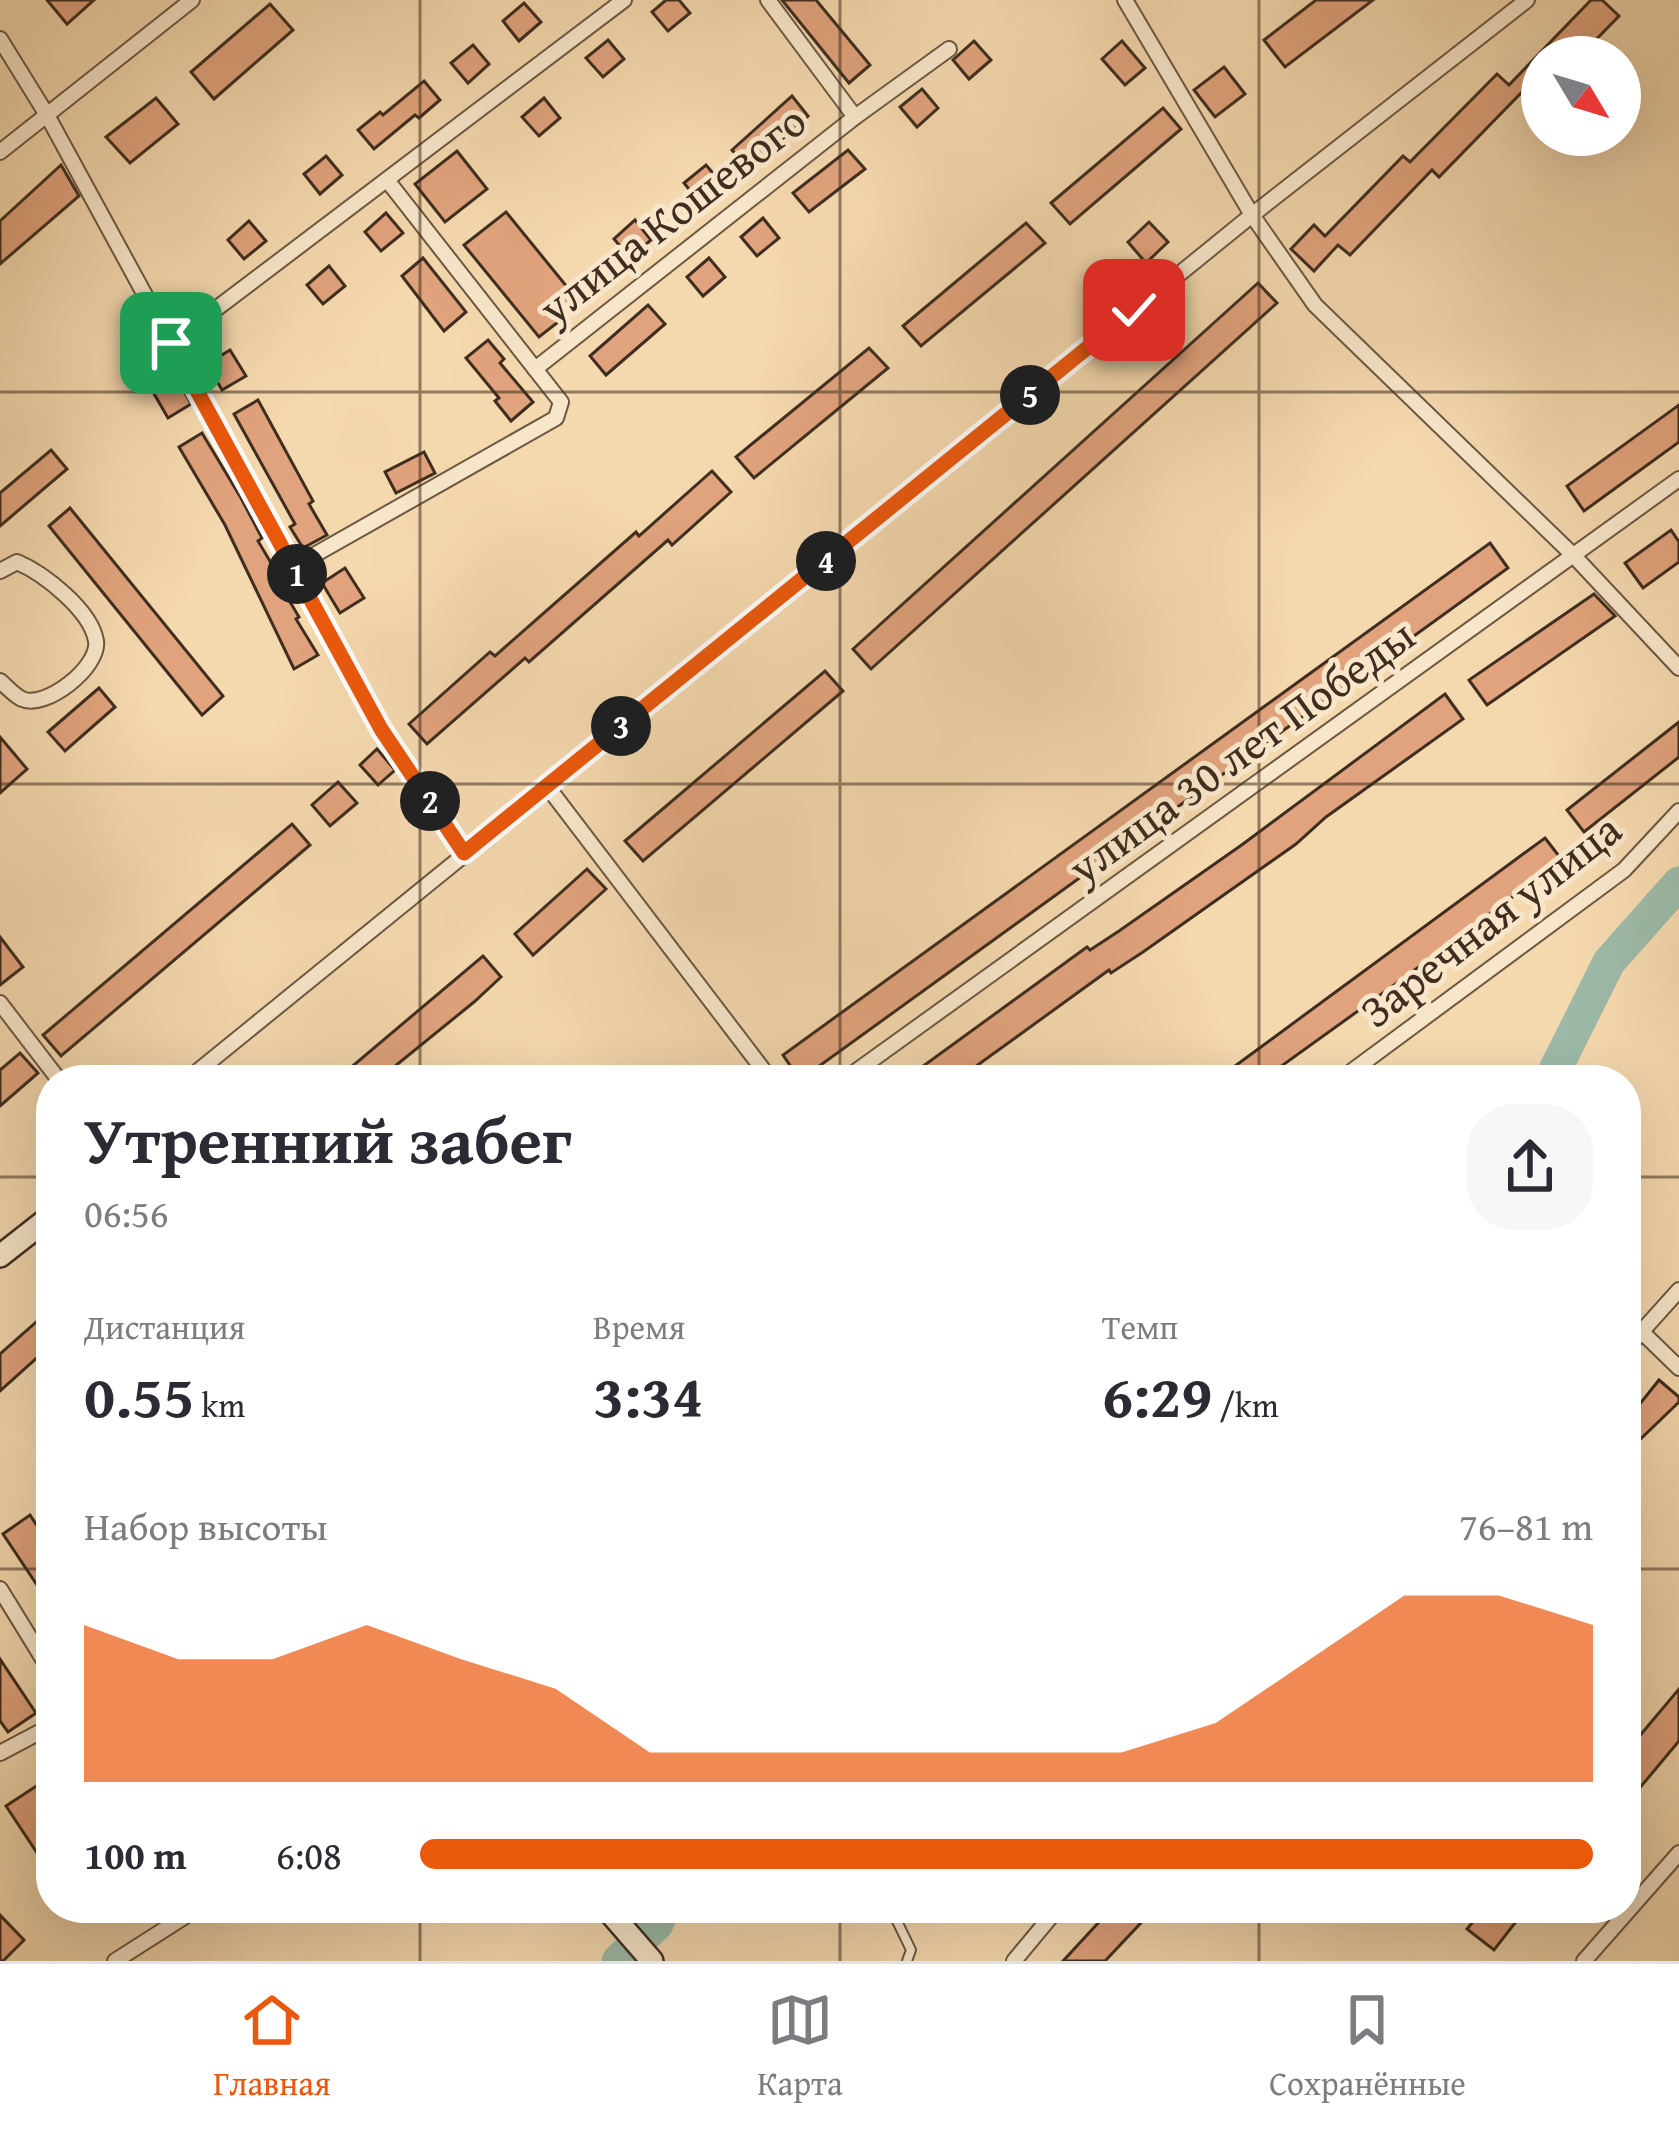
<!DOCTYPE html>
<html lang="ru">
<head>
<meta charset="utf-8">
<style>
  :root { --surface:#fff; --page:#f7f7f7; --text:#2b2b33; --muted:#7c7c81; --line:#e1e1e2; --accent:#ea580c }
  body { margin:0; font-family:"Gentium Book Plus",serif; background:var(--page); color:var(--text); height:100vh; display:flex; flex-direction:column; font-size:45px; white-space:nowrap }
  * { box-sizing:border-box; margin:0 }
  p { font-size:39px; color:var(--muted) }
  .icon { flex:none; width:66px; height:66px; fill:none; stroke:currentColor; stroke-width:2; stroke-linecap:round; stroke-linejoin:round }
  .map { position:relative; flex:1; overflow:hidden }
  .drawer { position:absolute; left:36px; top:1065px; width:1605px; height:858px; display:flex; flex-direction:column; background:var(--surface); border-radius:48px; box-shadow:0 12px 48px #0002 }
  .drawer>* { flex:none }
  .needle { width:78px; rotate:128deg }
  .tools { position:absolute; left:1521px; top:36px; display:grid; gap:24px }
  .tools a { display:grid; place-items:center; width:120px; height:120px; border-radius:50%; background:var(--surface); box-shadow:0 12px 48px #0002; font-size:60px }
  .pin { position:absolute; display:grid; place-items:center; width:102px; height:102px; color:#fff; margin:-51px; border-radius:24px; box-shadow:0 6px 18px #0006 }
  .km { position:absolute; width:60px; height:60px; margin:-30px; border-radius:50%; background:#222; color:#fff; font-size:33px; line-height:60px; text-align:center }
  .round { display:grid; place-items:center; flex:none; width:126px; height:126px; border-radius:48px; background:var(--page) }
  .headline { display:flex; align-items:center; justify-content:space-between; height:204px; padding:0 48px }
  h1 { font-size:66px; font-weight:700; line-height:90px }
  .metrics { display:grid; grid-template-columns:repeat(3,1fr); gap:18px; height:204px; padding:12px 48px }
  .metrics div { display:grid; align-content:center }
  .metrics b { font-size:60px; font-weight:700 }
  .metrics small { font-size:33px; font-weight:400 }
  .metrics p { font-size:33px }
  .chart { height:336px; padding:24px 48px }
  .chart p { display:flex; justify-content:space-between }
  .chart svg { width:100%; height:216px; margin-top:12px; fill:var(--accent); opacity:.7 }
  ul { padding:0 48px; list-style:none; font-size:39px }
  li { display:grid; grid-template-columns:192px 144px 1fr; align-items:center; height:90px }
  li i { height:30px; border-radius:15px; background:var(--accent) }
  .menu { display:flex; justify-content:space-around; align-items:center; height:168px; border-top:3px solid var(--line); background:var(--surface); font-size:33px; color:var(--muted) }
  .menu a { display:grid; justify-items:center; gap:6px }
  .menu .selected { color:var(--accent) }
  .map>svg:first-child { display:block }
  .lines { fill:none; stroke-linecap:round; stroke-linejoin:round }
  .river { stroke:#9cbaa7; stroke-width:33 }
  .building { fill:#e0a37d; stroke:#3f2e1f; stroke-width:3 }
  .service-casing { stroke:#6c5843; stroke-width:12 }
  .minor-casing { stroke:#6c5843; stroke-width:18 }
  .secondary-casing { stroke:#3f2e1f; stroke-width:26 }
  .service { stroke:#f8e6ca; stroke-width:8 }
  .minor { stroke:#f8e6ca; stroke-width:14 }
  .secondary { stroke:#f8e6ca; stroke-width:21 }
  .route-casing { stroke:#fff; stroke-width:24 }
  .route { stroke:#ea580c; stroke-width:15 }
  .grid { fill:none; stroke:#3f2e1f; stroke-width:3; stroke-opacity:0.55 }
  .labels { text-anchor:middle; stroke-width:10; stroke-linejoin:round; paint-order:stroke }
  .street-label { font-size:45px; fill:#3f2e1f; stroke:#f8e6ca }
</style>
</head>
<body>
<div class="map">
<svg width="1679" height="1961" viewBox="0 0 1679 1961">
  <rect width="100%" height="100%" fill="#f4d8ae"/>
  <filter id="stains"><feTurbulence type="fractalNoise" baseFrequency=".00167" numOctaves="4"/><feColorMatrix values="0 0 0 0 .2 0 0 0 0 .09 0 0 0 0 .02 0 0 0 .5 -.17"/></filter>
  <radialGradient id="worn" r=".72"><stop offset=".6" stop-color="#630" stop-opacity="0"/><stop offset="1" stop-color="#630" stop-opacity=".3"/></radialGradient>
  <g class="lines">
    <g class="river">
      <polyline points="1550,1080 1609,962 1679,883"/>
      <polyline points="618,1961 657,1924 664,1908"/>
    </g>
  </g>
  <g class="building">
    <polygon points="47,0 94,0 67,24"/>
    <polygon points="666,0 679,0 690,13 668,31 652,12"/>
    <polygon points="782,0 816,0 870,65 849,83"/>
    <polygon points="1316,0 1373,0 1285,67 1264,40"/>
    <polygon points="1591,0 1602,0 1619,16 1579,57 1542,57 1542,106 1525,89 1439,177 1432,170 1350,255 1338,245 1314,271 1291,249 1314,225 1325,236 1403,156 1410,162 1497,74 1509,85"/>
    <polygon points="524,3 541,22 519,41 503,21"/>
    <polygon points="270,4 293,30 214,99 191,72"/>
    <polygon points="608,40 624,59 603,77 586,58"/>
    <polygon points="974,41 991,60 969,79 953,60"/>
    <polygon points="1122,41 1145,68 1125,85 1102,59"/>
    <polygon points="473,45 489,64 468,83 451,63"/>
    <polygon points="1224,67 1245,94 1215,117 1194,90"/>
    <polygon points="424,81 440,100 419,118 415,115 374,149 358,130 380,112 383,115"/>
    <polygon points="922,89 938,108 917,127 900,107"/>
    <polygon points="792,96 808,116 749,169 732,150"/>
    <polygon points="156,98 178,124 130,163 106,137"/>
    <polygon points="544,98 560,118 539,136 522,117"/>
    <polygon points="1163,108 1181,129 1070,224 1051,203"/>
    <polygon points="848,150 865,169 809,212 793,193"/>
    <polygon points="457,151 487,189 445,222 415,184"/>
    <polygon points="326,156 342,175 320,194 304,174"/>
    <polygon points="61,165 79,196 0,264 0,221"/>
    <polygon points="706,165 722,184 700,203 684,183"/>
    <polygon points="506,212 581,304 539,337 464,245"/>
    <polygon points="386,213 403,233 381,251 365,232"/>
    <polygon points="763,218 779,238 757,256 741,237"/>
    <polygon points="635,220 651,240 630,258 614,239"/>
    <polygon points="249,221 266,241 244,259 228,240"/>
    <polygon points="1149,222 1168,242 1146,263 1128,242"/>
    <polygon points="1026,223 1045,243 921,346 903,326"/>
    <polygon points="423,258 466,312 444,331 402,276"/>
    <polygon points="709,258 725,277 703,296 687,277"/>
    <polygon points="329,266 345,286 323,304 307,285"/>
    <polygon points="1258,283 1277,303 871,669 853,649"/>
    <polygon points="648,305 665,324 606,375 590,356"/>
    <polygon points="153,333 191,404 168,418 153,392 158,389 132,345"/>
    <polygon points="488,340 504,359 500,363 533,402 511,421 495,401 499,398 466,358"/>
    <polygon points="869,348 888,368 754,478 736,457"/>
    <polygon points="230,350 246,376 222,390 207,364"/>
    <polygon points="258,400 313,501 309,504 327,535 303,548 290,527 295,524 234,414"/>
    <polygon points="1679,405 1679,442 1584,511 1567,486"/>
    <polygon points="202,433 241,498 262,538 258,541 280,578 277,580 299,617 296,619 318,655 294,669 225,525 179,447"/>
    <polygon points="51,450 67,469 0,526 0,493"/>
    <polygon points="424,452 435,473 396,493 385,472"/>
    <polygon points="712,471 731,492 672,545 668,540 529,662 525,658 427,744 409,724 490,652 495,656 636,532 639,536"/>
    <polygon points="70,508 223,696 202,715 49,526"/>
    <polygon points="1671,530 1679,542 1679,562 1643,588 1625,563"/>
    <polygon points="1490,543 1508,568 800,1080 783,1055"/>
    <polygon points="345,568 364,598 340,613 322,583"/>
    <polygon points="1594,594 1615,616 1487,705 1469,680"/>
    <polygon points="825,671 843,691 643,861 625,841"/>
    <polygon points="99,688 115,707 65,751 48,732"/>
    <polygon points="1445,694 1463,719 1326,817 1296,844 1143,952 1111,973 1109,970 957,1080 904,1080 1087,947 1090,950 1119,931 1243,844"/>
    <polygon points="1679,722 1679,757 1584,832 1567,810"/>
    <polygon points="0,737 27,769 0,793"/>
    <polygon points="377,749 395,770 378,785 360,765"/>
    <polygon points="338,782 357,803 330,826 312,805"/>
    <polygon points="292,824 310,845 61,1056 43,1035"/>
    <polygon points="1545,838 1562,860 1408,975 1262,1080 1216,1080"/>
    <polygon points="587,869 606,889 533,955 515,934"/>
    <polygon points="0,937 23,967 0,985"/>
    <polygon points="483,956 501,977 474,1002 378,1080 336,1080"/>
    <polygon points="20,1053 38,1073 0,1106 0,1070"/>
    <polygon points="51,1309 51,1345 0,1391 0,1354"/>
    <polygon points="1659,1380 1679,1397 1679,1402 1626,1453 1626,1406 1633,1399 1639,1405"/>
    <polygon points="30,1515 51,1547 51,1606 3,1534"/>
    <polygon points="0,1659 36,1713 8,1732 0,1721"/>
    <polygon points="1679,1689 1679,1741 1638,1790 1626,1780 1626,1752"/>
    <polygon points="41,1783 51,1798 51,1874 6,1806"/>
    <polygon points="1112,1908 1155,1908 1105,1961 1063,1961"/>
    <polygon points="1484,1908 1514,1908 1522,1914 1494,1950 1467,1929"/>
    <polygon points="0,1915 24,1940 3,1961 0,1961"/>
  </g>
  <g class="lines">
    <g class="service-casing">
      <polyline id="service" points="895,1917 911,1950 907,1961"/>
    </g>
    <g class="minor-casing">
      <g id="minor">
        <polyline points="768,0 855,117"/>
        <polyline points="1125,0 1252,215 1315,305 1574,556 1679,668"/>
        <polyline points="0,39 47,115 381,729 465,853"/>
        <polyline points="0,152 192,0"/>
        <polyline points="171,343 624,0"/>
        <polyline points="535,369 855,117 949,49"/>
        <polyline points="293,567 556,418 561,402 387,180"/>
        <path d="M0 571 17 562C43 573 91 610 96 641 100 667 45 710 22 699 15 696 6 686 0 681"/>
        <polyline points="547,786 771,1080"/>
        <polyline points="0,1003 59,1080"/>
        <polyline points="187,1080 1252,215 1527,0"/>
        <polyline points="844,1080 1679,479"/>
        <polyline points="1340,1080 1624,870 1679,811"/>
        <polyline points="1643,1333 1679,1368"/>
        <polyline points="1626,1349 1679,1290"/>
        <polyline points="0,1589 51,1672"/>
        <polyline points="0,1753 51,1726"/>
        <polyline points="115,1961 198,1908"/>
        <polyline points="1014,1961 1058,1908"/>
        <polyline points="1584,1961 1679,1853"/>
      </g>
    </g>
    <g class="secondary-casing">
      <g id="secondary">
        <polyline points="0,1256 51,1216"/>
        <polyline points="606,1908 652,1961"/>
      </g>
    </g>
    <use href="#service" class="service"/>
    <use href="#minor" class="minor"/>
    <use href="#secondary" class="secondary"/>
  </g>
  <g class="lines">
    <g class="route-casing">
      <polyline id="route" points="171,343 381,729 464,853 1134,310"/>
    </g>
    <use href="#route" class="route"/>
  </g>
  <path class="grid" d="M420 0V1080M840 0V1080M1259 0V1080M0 392H1679M0 784H1679M0 1177H51M1626 1177H1679M0 1569H51M1626 1569H1679M420 1908V1961M840 1908V1961M1259 1908V1961"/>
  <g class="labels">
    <g class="street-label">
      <text transform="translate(672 214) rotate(-38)" y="16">улица Кошевого</text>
      <text transform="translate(1241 751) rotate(-36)" y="16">улица 30 лет Победы</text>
      <text transform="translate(1490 920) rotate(-38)" y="16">Заречная улица</text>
    </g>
  </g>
  <rect width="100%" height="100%" filter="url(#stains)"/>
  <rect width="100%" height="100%" fill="url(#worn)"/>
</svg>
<div class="tools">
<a><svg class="needle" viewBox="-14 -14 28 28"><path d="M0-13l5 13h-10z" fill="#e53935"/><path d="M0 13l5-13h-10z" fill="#7c7c81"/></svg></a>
</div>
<div class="pin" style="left:171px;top:343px;background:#1e9e55"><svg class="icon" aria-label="arrive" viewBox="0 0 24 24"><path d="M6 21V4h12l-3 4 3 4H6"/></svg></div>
<div class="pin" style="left:1134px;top:310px;background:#d93025"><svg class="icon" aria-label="check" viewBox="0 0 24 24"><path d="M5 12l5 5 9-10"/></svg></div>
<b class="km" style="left:297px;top:574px">1</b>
<b class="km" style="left:430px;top:801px">2</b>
<b class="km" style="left:621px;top:726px">3</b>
<b class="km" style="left:826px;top:561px">4</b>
<b class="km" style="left:1030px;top:395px">5</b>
<section class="drawer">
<div class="headline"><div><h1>Утренний забег</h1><p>06:56</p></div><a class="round"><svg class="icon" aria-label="share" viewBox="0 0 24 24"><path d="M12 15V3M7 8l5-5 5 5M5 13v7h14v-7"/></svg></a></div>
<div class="metrics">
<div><p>Дистанция</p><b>0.55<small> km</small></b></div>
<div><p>Время</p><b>3:34</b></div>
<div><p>Темп</p><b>6:29<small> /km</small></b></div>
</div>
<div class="chart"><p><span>Набор высоты</span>76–81 m</p>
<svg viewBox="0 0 160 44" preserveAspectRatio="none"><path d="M0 44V12L10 19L20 19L30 12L40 19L50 25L60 38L70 38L80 38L90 38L100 38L110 38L120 32L130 19L140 6L150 6L160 12V44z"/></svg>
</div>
<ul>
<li><b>100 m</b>6:08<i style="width:100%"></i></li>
</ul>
</section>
</div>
<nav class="menu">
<a class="selected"><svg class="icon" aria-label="home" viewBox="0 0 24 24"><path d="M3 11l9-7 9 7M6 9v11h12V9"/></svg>Главная</a>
<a><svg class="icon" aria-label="map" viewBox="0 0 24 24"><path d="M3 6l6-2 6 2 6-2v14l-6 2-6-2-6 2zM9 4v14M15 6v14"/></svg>Карта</a>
<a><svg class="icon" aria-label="saved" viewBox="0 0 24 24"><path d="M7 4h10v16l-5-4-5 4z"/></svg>Сохранённые</a>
</nav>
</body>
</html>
